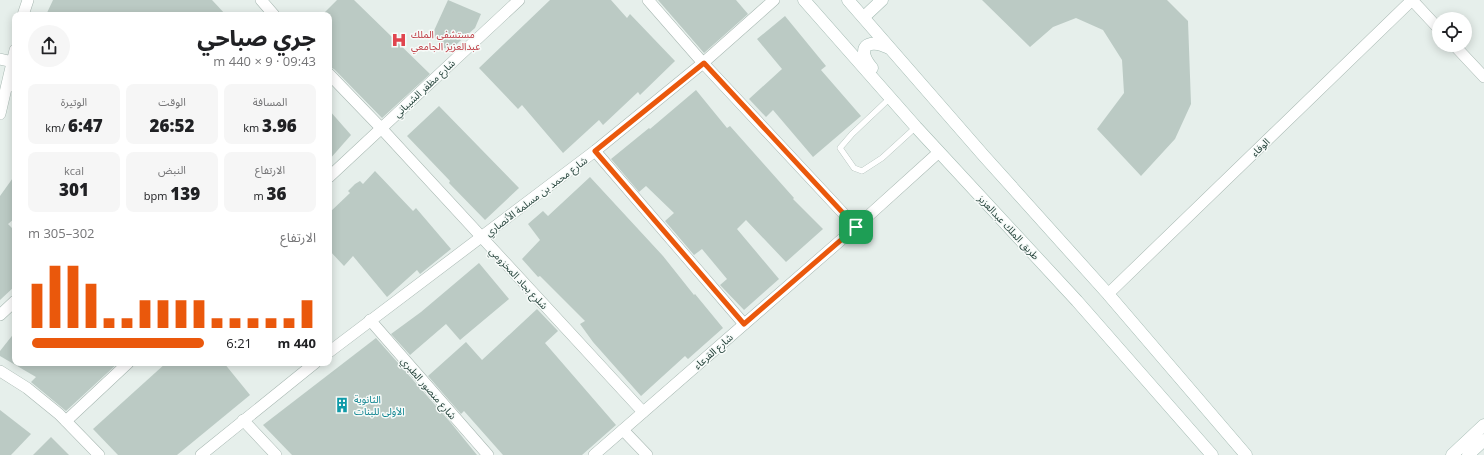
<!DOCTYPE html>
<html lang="ar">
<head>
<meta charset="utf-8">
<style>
  :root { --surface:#fff; --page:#f6f6f6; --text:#202124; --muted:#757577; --accent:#ea580c }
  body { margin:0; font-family:"Open Sans","Noto Sans Arabic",sans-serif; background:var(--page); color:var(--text); direction:rtl; height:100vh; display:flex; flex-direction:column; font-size:15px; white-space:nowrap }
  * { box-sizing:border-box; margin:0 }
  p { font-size:13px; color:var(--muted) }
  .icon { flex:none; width:22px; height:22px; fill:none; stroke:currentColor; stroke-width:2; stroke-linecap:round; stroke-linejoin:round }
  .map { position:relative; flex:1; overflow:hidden; direction:ltr }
  .details { position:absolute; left:12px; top:12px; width:320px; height:354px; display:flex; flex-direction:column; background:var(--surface); border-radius:8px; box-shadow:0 2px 10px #0003; direction:rtl }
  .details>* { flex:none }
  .tools { position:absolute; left:1432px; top:12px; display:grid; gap:8px }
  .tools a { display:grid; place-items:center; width:40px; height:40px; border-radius:50%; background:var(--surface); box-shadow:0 2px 10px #0003; font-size:20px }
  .pin { position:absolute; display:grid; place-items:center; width:34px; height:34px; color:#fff; margin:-17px; border-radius:8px; box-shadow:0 2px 6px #0006 }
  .round { display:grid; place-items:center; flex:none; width:42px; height:42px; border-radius:21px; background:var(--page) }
  .head { display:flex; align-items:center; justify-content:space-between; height:68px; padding:0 16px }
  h1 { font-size:22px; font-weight:800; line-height:30px }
  .metrics { display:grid; grid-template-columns:repeat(3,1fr); gap:6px; height:68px; padding:4px 16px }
  .metrics div { display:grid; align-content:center; border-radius:8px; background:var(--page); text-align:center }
  .metrics b { font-size:17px; font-weight:800 }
  .metrics small { font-size:11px; font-weight:400 }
  .metrics p { font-size:11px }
  .chart { height:112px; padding:8px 16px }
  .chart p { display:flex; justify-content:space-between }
  .chart svg { width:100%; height:72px; margin-top:4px; stroke:var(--accent); stroke-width:6 }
  ul { padding:0 16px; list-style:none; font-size:13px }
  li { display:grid; grid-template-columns:64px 48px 1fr; align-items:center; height:30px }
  li i { height:10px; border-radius:5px; background:var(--accent) }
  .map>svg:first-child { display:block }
  .building { fill:#bbcac4 }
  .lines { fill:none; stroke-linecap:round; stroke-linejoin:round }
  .lane-casing { stroke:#a8b8b2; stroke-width:6 }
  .street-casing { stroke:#a8b8b2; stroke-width:12 }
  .secondary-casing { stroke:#a4bbb3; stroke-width:13 }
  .lane { stroke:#fff; stroke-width:5.5 }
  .street { stroke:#fff; stroke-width:11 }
  .secondary { stroke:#fff; stroke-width:12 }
  .route-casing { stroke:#fff; stroke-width:8 }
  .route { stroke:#ea580c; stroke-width:5 }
  .labels { text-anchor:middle; stroke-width:3; stroke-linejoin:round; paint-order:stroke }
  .health-label { font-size:10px; fill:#be3a42; stroke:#f7fbf9; text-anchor:start }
  .street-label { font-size:10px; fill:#24423a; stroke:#f7fbf9 }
  .culture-label { font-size:10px; fill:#0d838f; stroke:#f7fbf9; text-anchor:start }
</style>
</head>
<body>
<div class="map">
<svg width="1484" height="455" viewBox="0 0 1484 455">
  <rect width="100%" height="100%" fill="#e6efeb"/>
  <g class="building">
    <polygon points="53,0 212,0 226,15 46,15"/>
    <polygon points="337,0 354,0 430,74 382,118 334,69 329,67 329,15 322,15"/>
    <polygon points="448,0 481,14 475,28 451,49 444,48 432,35"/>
    <polygon points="550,0 611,0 627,18 630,14 675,61 640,95 638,92 603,125 599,120 563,153 522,105 518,109 479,68"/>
    <polygon points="658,0 736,0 748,14 704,53"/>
    <polygon points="982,0 1167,0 1188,21 1191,104 1175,139 1141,176 1097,129 1124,93 1122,60 1103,30 1076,18 1053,27 1030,47"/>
    <polygon points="785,16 826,66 821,70 861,116 813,157 773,110 766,117 749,99 782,69 757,39"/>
    <polygon points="696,90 727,128 730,126 794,198 793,199 823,229 786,262 746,220 737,229 779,279 744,310 720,285 727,279 702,249 694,255 665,221 674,213 646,186 639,192 611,159 649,128 650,129"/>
    <polygon points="439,106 519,188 485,220 449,183 450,181 407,136"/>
    <polygon points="329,110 351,135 329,160"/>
    <polygon points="375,171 413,211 416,208 451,249 420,274 417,270 387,297 353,256 344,266 329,250 329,213 350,193 348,191 355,184 360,181 363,184"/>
    <polygon points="15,175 15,218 8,224 15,231 15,286 0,300 0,196"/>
    <polygon points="590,177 663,256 694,295 695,294 723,328 688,359 685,356 641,396 593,342 580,324 585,321 540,276 538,277 522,259 540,240 528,224 543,211 548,216"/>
    <polygon points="479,263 509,299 460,340 446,324 410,355 391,334 421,312"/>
    <polygon points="537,309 558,331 545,343 616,425 582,455 503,455 464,411 461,414 428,376 466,342 482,360"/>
    <polygon points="15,332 15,363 118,363 66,411 31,382 36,377 0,356 0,351"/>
    <polygon points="376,338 451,423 477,455 292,455 263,425"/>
    <polygon points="166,363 224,363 250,395 177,455 118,455 93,429"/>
    <polygon points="0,410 31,434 11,455 0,455"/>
    <polygon points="51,437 69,455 33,455"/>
  </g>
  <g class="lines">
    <g class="lane-casing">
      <g id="lane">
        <polyline points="8,84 15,91"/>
        <polyline points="890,98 852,134 840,148 854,168 862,171 882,158 916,127"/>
      </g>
    </g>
    <g class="street-casing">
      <g id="street">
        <polyline points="261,0 274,15"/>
        <polyline points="648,0 703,63 856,227"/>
        <polyline points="1412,0 1439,29"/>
        <polyline points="23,15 28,0"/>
        <polyline points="1454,45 1484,77"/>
        <polyline points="0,59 13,62"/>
        <polyline points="329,74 381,128 643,412"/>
        <polyline points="0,114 15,50"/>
        <polyline points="595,151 744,324"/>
        <polyline points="329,177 519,0"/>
        <polyline points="1108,294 1412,0"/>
        <polyline points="0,315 15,301"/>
        <polyline points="370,320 488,455"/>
        <polyline points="329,352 595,151 703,63 774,0"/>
        <polyline points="0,371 27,388 59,414 99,455"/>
        <polyline points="243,420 276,455"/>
        <polyline points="66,421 128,363"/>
        <polyline points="623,430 647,455"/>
        <polyline points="201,455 315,363"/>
        <polyline points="594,455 856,227 939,152"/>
      </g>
    </g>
    <g class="secondary-casing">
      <g id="secondary">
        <polyline points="804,0 916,127 1077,301 1212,455"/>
        <polyline points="848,0 984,156 1108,294 1246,455"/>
        <polyline points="864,17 882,0"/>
        <path d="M872 68C855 48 867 37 889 48"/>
        <polyline points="1452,455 1484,425"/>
        <polyline points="1468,455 1484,440"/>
      </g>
    </g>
    <use href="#lane" class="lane"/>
    <use href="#street" class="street"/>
    <use href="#secondary" class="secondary"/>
  </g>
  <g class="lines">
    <g class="route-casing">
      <polygon id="route" points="704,63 856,227 744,324 595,151"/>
    </g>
    <use href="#route" class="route"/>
  </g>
  <defs>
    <g id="hospital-bare" transform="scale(1.2)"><path d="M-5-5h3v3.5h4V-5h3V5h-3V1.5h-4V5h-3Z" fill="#e0444e" stroke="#f7fbf9" stroke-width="2.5" paint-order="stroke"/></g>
    <g id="building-bare" transform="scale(1.2)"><path d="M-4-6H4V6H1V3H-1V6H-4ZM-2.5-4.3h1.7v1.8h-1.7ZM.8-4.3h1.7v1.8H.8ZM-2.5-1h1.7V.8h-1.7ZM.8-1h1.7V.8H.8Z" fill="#0f9aa8" stroke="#f7fbf9" stroke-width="2.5" paint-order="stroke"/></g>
  </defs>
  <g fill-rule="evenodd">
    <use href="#hospital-bare" x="399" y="40"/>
    <use href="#building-bare" x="342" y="405"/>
  </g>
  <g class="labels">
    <g class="health-label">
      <text x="411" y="38">مستشفى الملك<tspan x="411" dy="12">عبدالعزيز الجامعي</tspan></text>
    </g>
    <g class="street-label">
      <text transform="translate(424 88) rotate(-43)" y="4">شارع مظفر الشيباني</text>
      <text transform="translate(1260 147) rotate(-44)" y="4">الوفاء</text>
      <text transform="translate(536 196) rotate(-37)" y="4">شارع محمد بن مسلمة الأنصاري</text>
      <text transform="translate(1009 227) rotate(47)" y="4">طريق الملك عبدالعزيز</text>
      <text transform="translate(519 278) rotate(47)" y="4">شلرع بجاد المخزومي</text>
      <text transform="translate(713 351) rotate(-41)" y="4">شارع القرعاء</text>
      <text transform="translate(429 388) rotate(49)" y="4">شارع منصور الطبري</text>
    </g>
    <g class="culture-label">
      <text x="354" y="403">الثانوية<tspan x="354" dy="12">الأولى للبنات</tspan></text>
    </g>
  </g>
</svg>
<div class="tools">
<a><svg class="icon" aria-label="locate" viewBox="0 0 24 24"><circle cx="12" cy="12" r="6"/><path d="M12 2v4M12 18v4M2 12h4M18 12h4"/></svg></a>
</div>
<div class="pin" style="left:856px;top:227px;background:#1e9e55"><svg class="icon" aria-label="arrive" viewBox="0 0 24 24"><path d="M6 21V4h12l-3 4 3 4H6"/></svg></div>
<section class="details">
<div class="head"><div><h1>جري صباحي</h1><p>09:43 · 9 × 440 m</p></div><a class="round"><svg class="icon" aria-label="share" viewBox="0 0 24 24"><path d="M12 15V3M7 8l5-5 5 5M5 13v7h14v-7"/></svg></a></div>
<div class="metrics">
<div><p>المسافة</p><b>3.96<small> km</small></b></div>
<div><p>الوقت</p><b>26:52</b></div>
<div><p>الوتيرة</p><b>6:47<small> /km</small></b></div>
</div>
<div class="metrics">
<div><p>الارتفاع</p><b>36<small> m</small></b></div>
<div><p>النبض</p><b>139<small> bpm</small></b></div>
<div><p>kcal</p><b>301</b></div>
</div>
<div class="chart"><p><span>الارتفاع</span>302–305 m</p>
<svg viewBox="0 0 160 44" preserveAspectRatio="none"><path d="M5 44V17M15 44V6M25 44V6M35 44V17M45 44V38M55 44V38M65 44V27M75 44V27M85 44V27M95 44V27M105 44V38M115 44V38M125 44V38M135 44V38M145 44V38M155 44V27"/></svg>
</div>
<ul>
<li><b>440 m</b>6:21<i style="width:98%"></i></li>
</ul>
</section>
</div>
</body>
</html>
